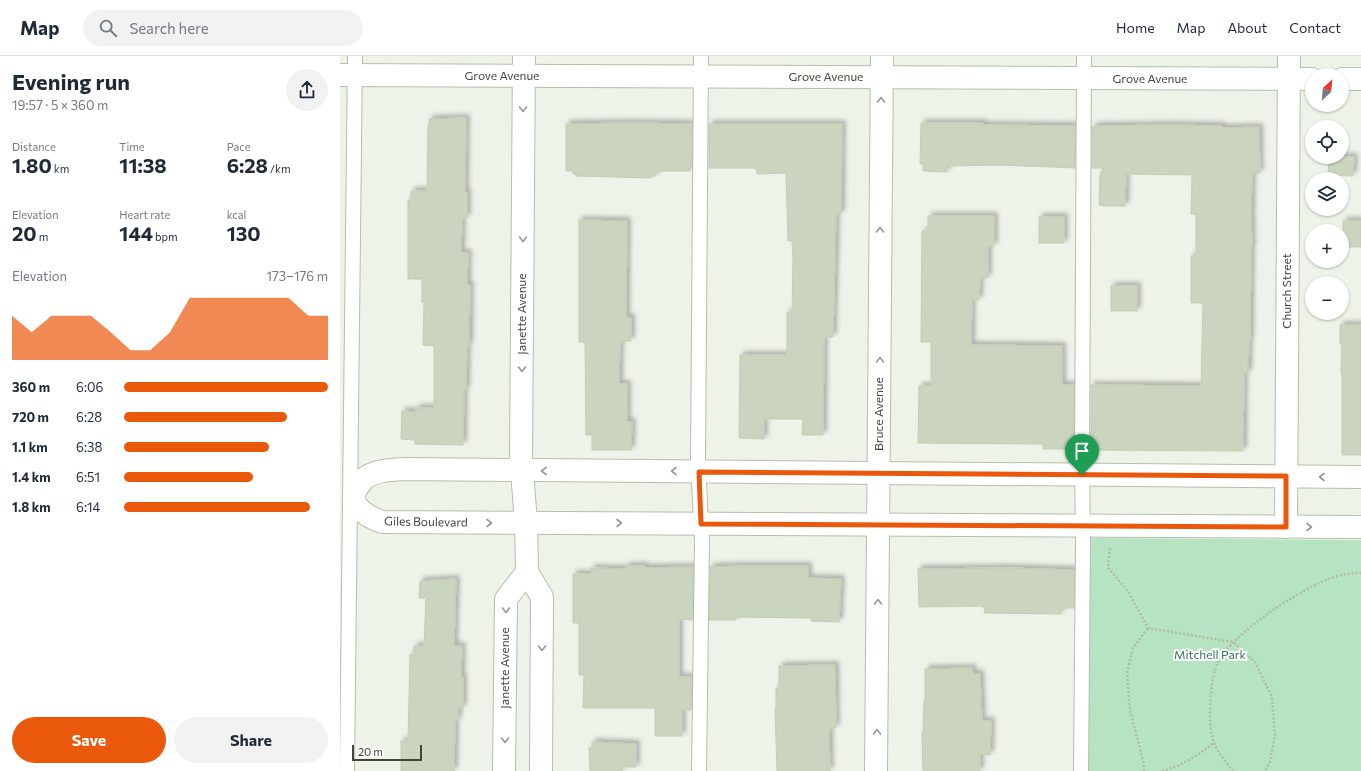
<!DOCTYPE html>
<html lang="en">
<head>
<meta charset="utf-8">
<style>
  :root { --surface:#fff; --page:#f2f2f3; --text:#1f2937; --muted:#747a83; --line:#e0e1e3; --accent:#ea580c }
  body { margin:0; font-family:Commissioner,sans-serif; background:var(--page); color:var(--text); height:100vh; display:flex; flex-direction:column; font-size:15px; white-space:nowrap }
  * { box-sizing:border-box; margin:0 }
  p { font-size:13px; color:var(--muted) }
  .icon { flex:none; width:22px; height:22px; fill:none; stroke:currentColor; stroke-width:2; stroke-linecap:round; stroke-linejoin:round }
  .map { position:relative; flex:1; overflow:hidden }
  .side { display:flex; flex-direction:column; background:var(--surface); width:340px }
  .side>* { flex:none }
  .needle { width:26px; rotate:26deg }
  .fabs { position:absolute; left:965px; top:12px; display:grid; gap:8px }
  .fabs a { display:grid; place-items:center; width:44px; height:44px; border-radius:50%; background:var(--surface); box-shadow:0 1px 3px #0004; font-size:20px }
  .scale { position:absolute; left:12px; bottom:10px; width:70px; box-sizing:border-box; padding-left:4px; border:2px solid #404638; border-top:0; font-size:11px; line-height:14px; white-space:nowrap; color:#404638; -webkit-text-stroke:3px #fff; paint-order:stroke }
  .pin { position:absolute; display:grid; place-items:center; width:34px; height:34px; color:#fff; margin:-41px -17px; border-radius:50% 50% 50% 0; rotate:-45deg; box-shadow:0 0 4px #0007 }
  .pin .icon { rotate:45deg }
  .round { display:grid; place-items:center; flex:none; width:42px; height:42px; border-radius:21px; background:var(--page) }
  .overview { display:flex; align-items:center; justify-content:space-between; height:68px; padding:0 12px }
  h1 { font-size:22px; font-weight:700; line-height:30px }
  .metrics { display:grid; grid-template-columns:repeat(3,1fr); gap:6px; height:68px; padding:4px 12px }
  .metrics div { display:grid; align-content:center }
  .metrics b { font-size:20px; font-weight:700 }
  .metrics small { font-size:11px; font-weight:400 }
  .metrics p { font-size:11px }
  .chart { height:112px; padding:8px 12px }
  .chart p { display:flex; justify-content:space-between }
  .chart svg { width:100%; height:72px; margin-top:4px; fill:var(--accent); opacity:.7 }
  .primary-button { display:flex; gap:8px; margin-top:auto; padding:8px 12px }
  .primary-button a { flex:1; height:46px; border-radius:24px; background:var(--accent); color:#fff; font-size:16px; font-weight:700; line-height:46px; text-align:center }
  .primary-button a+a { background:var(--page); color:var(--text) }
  ul { padding:0 12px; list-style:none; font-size:13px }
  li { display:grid; grid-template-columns:64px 48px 1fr; align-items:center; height:30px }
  li i { height:10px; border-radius:5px; background:var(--accent) }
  header { display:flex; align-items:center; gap:24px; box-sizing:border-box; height:56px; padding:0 20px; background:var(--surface); border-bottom:1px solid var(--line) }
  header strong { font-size:19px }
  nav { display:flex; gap:22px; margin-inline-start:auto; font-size:14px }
  .search { width:280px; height:36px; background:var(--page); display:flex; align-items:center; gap:10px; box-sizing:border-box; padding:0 14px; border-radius:22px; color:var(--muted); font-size:15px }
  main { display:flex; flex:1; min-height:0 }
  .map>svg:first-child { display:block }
  .green { fill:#b6e3c2 }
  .building { fill:#cbd4bf; stroke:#c2ceb3; filter:url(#shadow) }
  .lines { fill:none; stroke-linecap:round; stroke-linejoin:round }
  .lane-casing { stroke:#b6beac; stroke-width:16 }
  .street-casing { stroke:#b6beac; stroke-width:24 }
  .path { stroke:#b0be9f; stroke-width:2.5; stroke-dasharray:2 2; stroke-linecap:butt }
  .lane { stroke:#fff; stroke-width:14 }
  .street { stroke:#fff; stroke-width:22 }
  .oneway { stroke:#969992 }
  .route-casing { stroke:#fff; stroke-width:8 }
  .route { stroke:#ea580c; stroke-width:5 }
  .labels { text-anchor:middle; stroke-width:4; stroke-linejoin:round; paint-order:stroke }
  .street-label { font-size:12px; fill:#404638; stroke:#fff }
  .park-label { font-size:12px; fill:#30734d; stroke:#fff }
</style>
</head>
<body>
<header>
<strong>Map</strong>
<div class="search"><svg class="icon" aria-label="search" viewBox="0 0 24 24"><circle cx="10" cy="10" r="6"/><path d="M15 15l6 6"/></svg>Search here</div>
<nav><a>Home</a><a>Map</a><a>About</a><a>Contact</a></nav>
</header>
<main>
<section class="side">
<div class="overview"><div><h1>Evening run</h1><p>19:57 · 5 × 360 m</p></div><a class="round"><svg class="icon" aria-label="share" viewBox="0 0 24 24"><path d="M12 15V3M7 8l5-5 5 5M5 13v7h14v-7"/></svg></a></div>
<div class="metrics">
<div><p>Distance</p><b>1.80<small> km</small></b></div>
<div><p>Time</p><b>11:38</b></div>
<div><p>Pace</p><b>6:28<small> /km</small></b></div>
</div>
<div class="metrics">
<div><p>Elevation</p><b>20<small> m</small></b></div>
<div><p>Heart rate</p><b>144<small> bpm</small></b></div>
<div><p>kcal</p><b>130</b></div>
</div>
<div class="chart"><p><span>Elevation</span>173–176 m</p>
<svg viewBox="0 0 160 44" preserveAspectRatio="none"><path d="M0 44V17L10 27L20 17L30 17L40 17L50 27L60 38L70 38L80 27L90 6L100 6L110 6L120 6L130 6L140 6L150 17L160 17V44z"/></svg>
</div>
<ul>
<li><b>360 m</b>6:06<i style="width:100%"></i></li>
<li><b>720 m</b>6:28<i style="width:80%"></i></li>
<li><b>1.1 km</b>6:38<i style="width:71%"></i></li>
<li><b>1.4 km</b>6:51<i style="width:63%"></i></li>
<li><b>1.8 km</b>6:14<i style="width:91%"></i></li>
</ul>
<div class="primary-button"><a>Save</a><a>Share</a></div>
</section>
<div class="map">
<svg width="1021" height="715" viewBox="0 0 1021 715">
  <defs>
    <filter id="shadow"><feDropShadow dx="3.5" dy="-3.5" stdDeviation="2" flood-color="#0004"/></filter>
  </defs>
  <rect width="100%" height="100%" fill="#eef3e9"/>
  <polygon class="green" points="750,482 1021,484 1021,715 748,715"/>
  <g class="building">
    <polygon points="126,62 125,136 127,136 127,162 122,162 121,197 128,197 127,229 130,229 129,290 127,290 126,334 124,334 123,389 75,388 75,384 61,383 62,355 76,356 76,352 94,352 94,290 83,289 84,246 82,246 82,223 68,223 68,144 71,144 71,135 87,135 88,70 89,70 89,63"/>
    <polygon points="291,67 352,68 352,112 350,112 350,115 316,115 316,120 311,120 311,122 236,120 236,118 233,118 233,115 226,115 226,68"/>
    <polygon points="581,67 643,67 643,69 735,70 735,112 661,109 607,110 607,116 583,115 583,108 580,108"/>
    <polygon points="369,68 502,68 501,158 496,158 493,281 484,281 483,379 462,379 463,363 424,363 424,383 399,382 400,299 447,299 447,256 452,256 453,203 452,185 448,185 446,117 417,118 417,113 412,112 369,112"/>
    <polygon points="830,69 882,70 882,72 919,71 920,117 912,117 911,161 912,191 911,191 910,285 909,285 908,317 904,317 903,395 751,394 751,329 861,330 863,247 851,247 851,200 856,199 856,158 851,158 852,119 786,118 785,150 765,150 759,149 760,119 763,112 752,112 752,71 756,71 756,70"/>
    <polygon points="989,101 1014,101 1013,120 988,119"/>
    <polygon points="588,160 654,160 654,190 648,190 648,222 640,222 639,244 632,244 631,289 722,290 722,329 734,329 734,393 703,393 703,388 578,387 579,330 591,330 591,286 581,286 582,175 588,175"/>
    <rect x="699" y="161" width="25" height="26"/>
    <polygon points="239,164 287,165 286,261 291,262 291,285 282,285 282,287 280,287 279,328 287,328 287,366 292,366 291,394 252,394 252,379 246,379 245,286 239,286"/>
    <rect x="1003" y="165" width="18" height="26"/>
    <rect x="771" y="230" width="26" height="25"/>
    <polygon points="1000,269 1021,269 1021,399 1002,399 1002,318 1001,318 1002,288 1000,288"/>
    <polygon points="286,510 305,510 305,512 353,511 352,564 340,563 339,567 339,621 351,621 351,654 342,654 342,680 315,680 315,652 243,652 244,619 239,619 239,567 233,567 233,518 251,518 251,512 286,513"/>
    <polygon points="403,510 468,510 468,522 501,523 499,566 471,565 472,562 396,561 396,564 369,564 370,511"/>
    <polygon points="669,512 734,514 734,552 721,552 721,558 644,557 645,551 642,551 642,550 579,551 578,513"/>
    <polygon points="116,523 114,590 122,590 121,621 123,621 123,652 118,652 118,664 115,664 114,715 61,715 61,685 68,685 70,599 74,598 74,590 84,590 86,542 79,542 80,525"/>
    <polygon points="495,609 496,672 489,672 490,715 437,715 435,653 436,653 436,632 439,632 439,610"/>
    <polygon points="632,612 633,618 640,618 642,665 651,665 650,699 640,698 640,715 583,715 582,677 583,677 584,645 585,645 585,613"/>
    <polygon points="252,686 296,688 296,711 282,711 282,715 250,715 249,692 252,692"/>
  </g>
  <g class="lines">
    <g class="lane-casing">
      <g id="lane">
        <polyline points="7,715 15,0"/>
        <polyline points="359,715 362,487 358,405 361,0"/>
        <polyline points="741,715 743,485 742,408 744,0"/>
      </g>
    </g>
    <g class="street-casing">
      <g id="street">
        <polyline points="0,19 972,23"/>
        <polyline points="1002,23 1021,23"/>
        <path d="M1021 421 65 413C52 414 36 414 25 422 23 424 21 427 19 429 4 448 26 460 42 466L1021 471"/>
        <polyline points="946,471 949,0"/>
        <polyline points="187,516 202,541 201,715"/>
        <polyline points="164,715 166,543 187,516 186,467 181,402 184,0"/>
        <polyline points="536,715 542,0"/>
      </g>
    </g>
    <g class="path">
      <polyline points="770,492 768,512 788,535 808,572 893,586 915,606 932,641 935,680 930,705 925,715"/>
      <polyline points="804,715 804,709 790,654 787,617 793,592 808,572"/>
      <path d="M822 715C842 710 858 699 874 687"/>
      <path d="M893 715C887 707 878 697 874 687 867 672 870 621 878 606 890 584 928 556 950 543 972 530 996 516 1021 517"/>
    </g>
    <use href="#lane" class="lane"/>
    <use href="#street" class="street"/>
  </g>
  <defs><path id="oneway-chevron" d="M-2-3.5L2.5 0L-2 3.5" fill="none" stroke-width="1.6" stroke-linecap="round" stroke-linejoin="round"/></defs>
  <g class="oneway">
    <use href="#oneway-chevron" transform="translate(541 44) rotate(-90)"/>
    <use href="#oneway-chevron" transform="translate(183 53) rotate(90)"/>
    <use href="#oneway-chevron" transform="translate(540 174) rotate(-90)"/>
    <use href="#oneway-chevron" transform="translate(183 183) rotate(90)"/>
    <use href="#oneway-chevron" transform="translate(540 304) rotate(-90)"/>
    <use href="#oneway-chevron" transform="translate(182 313) rotate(90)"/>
    <use href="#oneway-chevron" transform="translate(204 415) rotate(-180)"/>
    <use href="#oneway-chevron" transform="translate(334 415) rotate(-180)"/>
    <use href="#oneway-chevron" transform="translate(982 421) rotate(-180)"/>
    <use href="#oneway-chevron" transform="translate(149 467)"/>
    <use href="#oneway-chevron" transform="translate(279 467)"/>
    <use href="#oneway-chevron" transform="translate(969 471)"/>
    <use href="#oneway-chevron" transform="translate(538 546) rotate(-89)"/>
    <use href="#oneway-chevron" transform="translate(166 554) rotate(90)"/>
    <use href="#oneway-chevron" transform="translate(202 592) rotate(90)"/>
    <use href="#oneway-chevron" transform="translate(537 676) rotate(-89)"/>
    <use href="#oneway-chevron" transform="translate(165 684) rotate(90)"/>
  </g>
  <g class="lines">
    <g class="route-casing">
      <polygon id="route" points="359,416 946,420 946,471 361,468"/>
    </g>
    <use href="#route" class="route"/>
  </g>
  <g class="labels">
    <g class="street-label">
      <text x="162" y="24">Grove Avenue</text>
      <text x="486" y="25">Grove Avenue</text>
      <text x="810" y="27">Grove Avenue</text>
      <text transform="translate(947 235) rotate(-90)" y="4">Church Street</text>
      <text transform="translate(182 258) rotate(-90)" y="4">Janette Avenue</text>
      <text transform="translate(539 358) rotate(-90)" y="4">Bruce Avenue</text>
      <text transform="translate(86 466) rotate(1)" y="4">Giles Boulevard</text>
      <text transform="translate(165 612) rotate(-90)" y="4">Janette Avenue</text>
    </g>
    <g class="park-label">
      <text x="870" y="603">Mitchell Park</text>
    </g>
  </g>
</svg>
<div class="fabs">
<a><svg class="needle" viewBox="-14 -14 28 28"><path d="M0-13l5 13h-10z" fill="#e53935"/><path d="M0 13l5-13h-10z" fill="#747a83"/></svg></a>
<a><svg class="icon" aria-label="locate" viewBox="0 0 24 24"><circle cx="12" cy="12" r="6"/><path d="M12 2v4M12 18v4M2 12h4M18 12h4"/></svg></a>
<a><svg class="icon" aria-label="layers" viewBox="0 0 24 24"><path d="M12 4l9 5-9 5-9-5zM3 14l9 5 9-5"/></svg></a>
<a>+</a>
<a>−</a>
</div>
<div class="scale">20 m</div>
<div class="pin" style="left:742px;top:419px;background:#1e9e55"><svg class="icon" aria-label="arrive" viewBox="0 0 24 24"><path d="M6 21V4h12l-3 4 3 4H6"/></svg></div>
</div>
</main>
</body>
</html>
